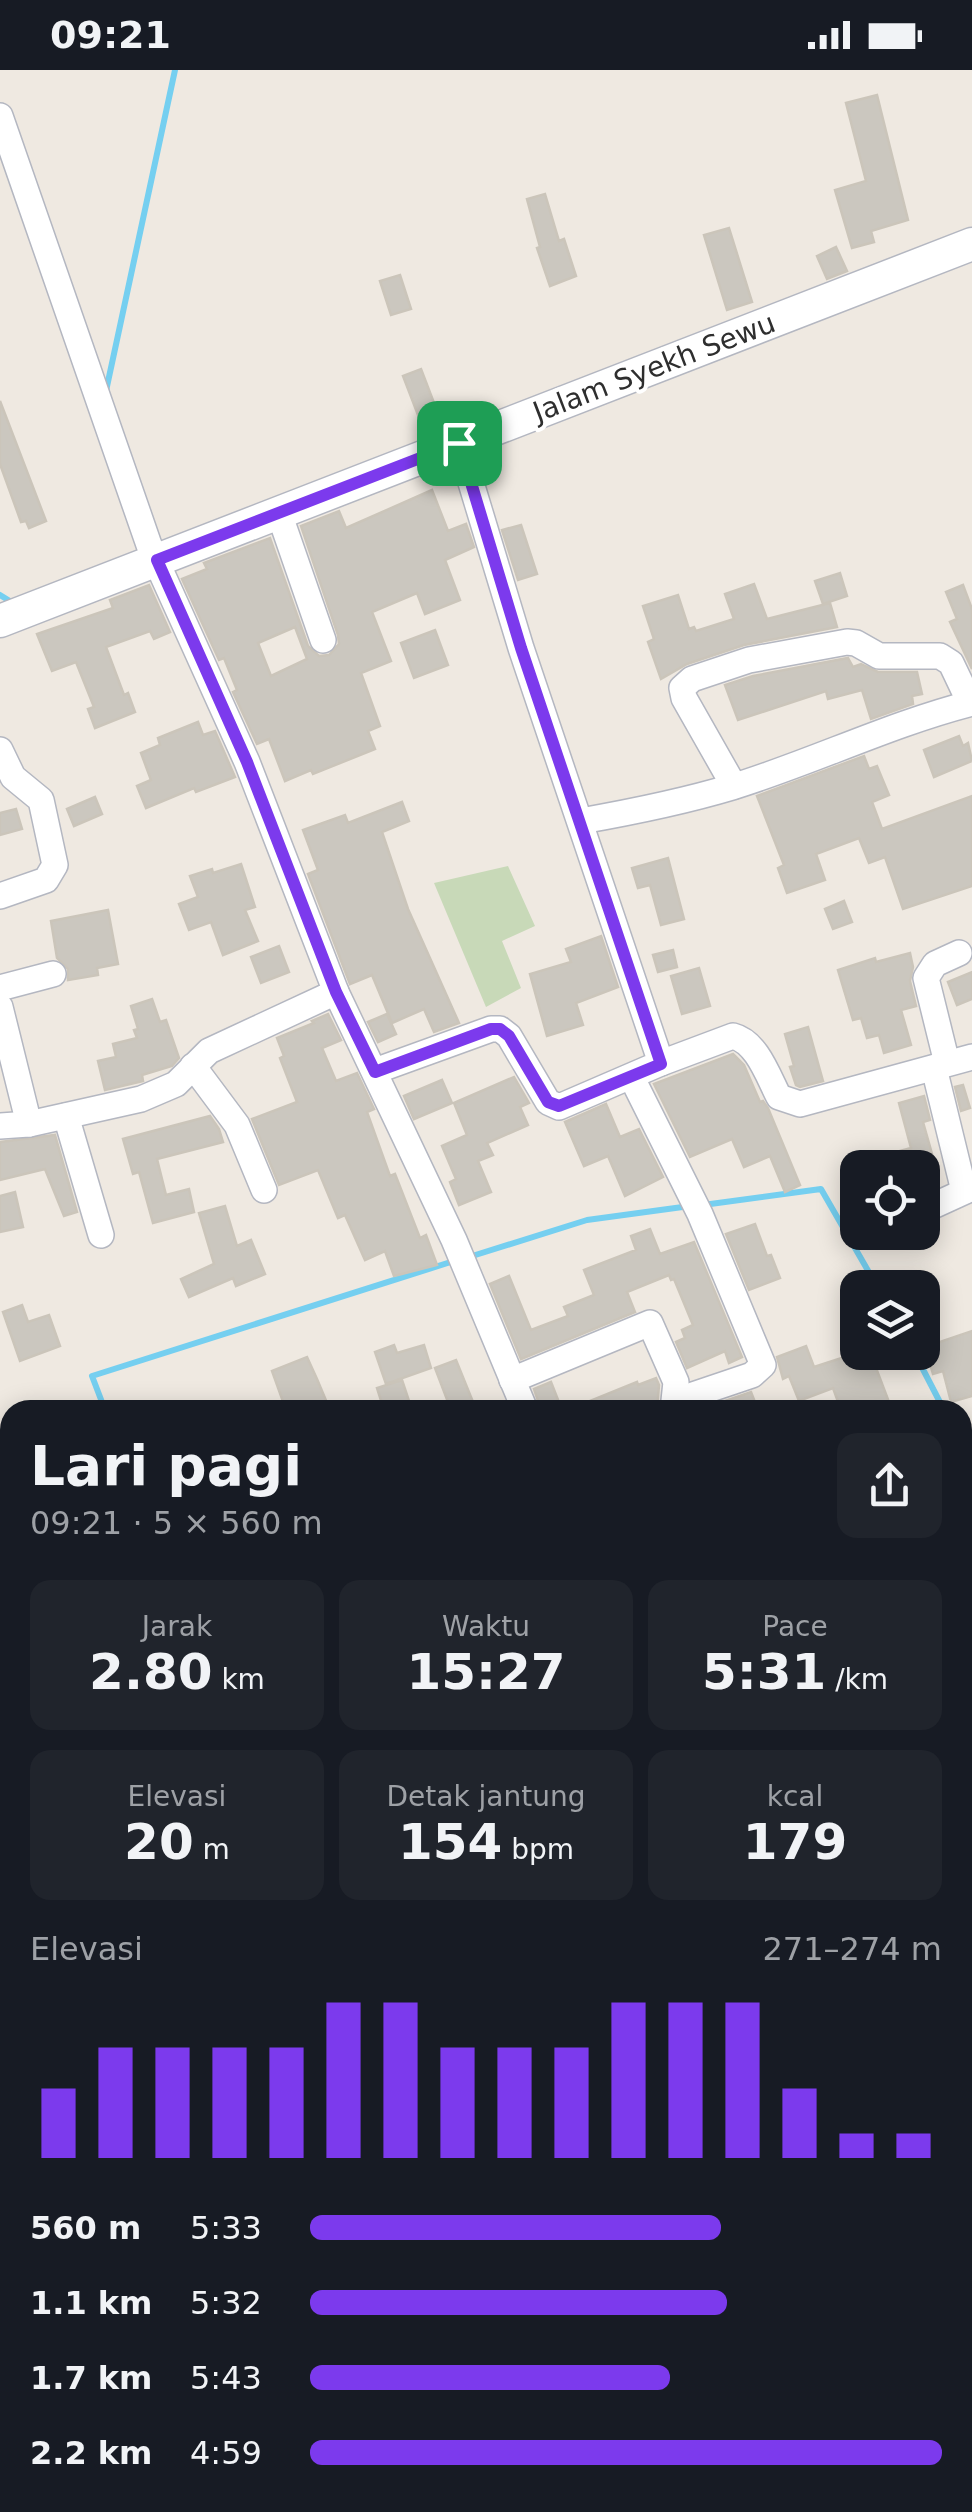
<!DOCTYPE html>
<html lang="id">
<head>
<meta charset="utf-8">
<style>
  :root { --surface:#171b24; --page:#20242c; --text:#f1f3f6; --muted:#9ea1a6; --accent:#7c3aed }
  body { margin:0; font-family:"DejaVu Sans",sans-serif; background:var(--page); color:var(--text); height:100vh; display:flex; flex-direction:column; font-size:38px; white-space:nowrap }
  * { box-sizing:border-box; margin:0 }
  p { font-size:32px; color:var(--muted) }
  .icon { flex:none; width:55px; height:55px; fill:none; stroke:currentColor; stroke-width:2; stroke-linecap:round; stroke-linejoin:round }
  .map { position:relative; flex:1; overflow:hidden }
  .side { position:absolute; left:0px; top:1330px; width:972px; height:1112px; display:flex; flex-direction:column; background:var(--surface); border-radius:30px 30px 0 0; box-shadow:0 5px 25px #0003 }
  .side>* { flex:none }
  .controls { position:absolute; left:840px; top:1080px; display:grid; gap:20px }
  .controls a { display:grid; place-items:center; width:100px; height:100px; border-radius:20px; background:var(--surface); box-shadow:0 5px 25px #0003; font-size:50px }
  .pin { position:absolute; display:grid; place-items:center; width:85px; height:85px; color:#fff; margin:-42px; border-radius:20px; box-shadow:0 5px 15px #0006 }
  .round { display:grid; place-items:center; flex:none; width:105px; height:105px; border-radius:20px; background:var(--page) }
  .head { display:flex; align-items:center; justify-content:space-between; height:170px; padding:0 30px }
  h1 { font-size:55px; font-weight:600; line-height:75px }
  .figures { display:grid; grid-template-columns:repeat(3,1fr); gap:15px; height:170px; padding:10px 30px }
  .figures div { display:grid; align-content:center; border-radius:20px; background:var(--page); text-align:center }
  .figures b { font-size:50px; font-weight:600 }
  .figures small { font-size:28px; font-weight:400 }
  .figures p { font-size:28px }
  .chart { height:280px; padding:20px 30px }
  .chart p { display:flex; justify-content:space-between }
  .chart svg { width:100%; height:180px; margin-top:10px; stroke:var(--accent); stroke-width:6 }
  ul { padding:0 30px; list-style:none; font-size:32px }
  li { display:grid; grid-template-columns:160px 120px 1fr; align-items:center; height:75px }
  li i { height:25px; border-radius:12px; background:var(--accent) }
  .status { display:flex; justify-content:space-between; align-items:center; height:70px; padding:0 50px; background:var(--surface); direction:ltr }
  .status svg { height:28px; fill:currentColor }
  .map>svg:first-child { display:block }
  .cemetery { fill:#c8d9b8 }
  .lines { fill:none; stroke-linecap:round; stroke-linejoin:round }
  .stream { stroke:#75cff0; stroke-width:6 }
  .building { fill:#cbc7bf; stroke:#cbc5ba; stroke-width:2.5; fill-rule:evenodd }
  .minor-casing { stroke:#b4b7c1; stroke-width:28 }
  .tertiary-casing { stroke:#b4b7c1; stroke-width:35 }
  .minor { stroke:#fff; stroke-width:25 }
  .tertiary { stroke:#fff; stroke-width:32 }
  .route-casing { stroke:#fff; stroke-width:20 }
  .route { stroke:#7c3aed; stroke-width:12 }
  .labels { text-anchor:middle; stroke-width:8; stroke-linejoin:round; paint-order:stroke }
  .street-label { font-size:28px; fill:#2e2e2e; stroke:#fff }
</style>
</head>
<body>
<div class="status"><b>09:21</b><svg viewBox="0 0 49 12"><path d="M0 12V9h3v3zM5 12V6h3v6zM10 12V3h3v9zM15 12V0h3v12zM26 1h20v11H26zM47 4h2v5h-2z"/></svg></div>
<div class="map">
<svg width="972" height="2442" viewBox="0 0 972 2442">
  <rect width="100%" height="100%" fill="#efe9e1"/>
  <polygon class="cemetery" points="508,796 535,856 502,871 521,918 486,937 434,813"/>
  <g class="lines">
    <g class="stream">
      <polyline points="106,321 175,0"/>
      <polyline points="0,525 13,533"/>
      <polyline points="703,1135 821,1119 878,1218"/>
      <polyline points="469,1187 587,1150 690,1136"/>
      <polyline points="914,1282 944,1340"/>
      <polyline points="105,1340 92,1306 457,1190"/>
      <polyline points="962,1375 972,1389"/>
      <polyline points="0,1810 10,1807"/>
    </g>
  </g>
  <g class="building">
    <polygon points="877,25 908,150 871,161 874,172 852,178 835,120 866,111 846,33"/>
    <polygon points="545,124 559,171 564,169 576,206 550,216 537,178 540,177 527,129"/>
    <polygon points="729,158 752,232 727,240 704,165"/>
    <polygon points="836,177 847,201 827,209 817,186"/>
    <polygon points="400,205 411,239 391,245 380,211"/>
    <polygon points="421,299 439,346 421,353 403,306"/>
    <polygon points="0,331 46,451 29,458 26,451 21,452 0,394"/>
    <path d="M432 420 448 461 466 454 474 477 445 490 460 530 425 544 417 523 372 542 391 591 361 603 380 656 368 661 375 679 313 704 311 700 285 711 269 669 257 674 233 622 237 620 224 588 219 590 182 509 207 499 204 493 270 468 308 576 319 586 329 585 339 574 338 565 301 456 339 441 346 458ZM295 557 307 589 271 606 258 573Z"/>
    <polygon points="521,455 537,504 518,510 502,460"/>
    <polygon points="840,503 847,526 823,534 815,511"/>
    <polygon points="754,514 767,549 830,533 837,557 744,575 687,594 661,609 648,572 654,569 643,536 678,525 689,559 694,557 696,561 734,549 725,524"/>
    <polygon points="149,515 170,562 154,569 150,561 106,577 124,625 128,623 135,642 95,658 88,639 94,637 76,592 52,601 37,564 113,538 110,530"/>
    <polygon points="963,515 972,539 972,599 950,552 957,549 946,522"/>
    <polygon points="435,560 448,595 414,608 401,573"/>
    <polygon points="848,588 853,597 861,594 878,602 917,602 922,624 912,626 913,634 871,649 862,620 828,629 826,621 738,650 725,615 753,606"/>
    <polygon points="198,652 203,665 215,661 235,707 196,722 194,718 146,738 137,716 151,710 141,683 160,675 158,668"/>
    <polygon points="959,666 963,676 968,673 972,691 934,707 924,680"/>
    <polygon points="864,686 869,699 877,696 889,725 872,732 882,759 972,726 972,816 903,839 885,787 869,793 859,768 816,784 825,810 787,823 778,798 784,795 757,726"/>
    <polygon points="95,727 102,744 74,756 67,739"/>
    <polygon points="402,732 409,751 382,762 408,839 459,953 434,962 424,939 392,953 372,905 350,914 308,804 318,800 303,760 345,745 348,753"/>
    <polygon points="16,739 22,759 0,765 0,743"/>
    <polygon points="668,788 684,849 661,855 650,815 638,818 632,798"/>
    <polygon points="241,794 255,837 245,840 258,871 223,885 211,852 189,860 179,834 198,827 190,806 212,799 213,803"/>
    <polygon points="844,831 852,852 833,859 825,839"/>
    <polygon points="108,840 118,894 97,898 98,905 68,910 68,899 57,888 51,851"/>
    <polygon points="601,866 618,917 576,933 583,955 547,966 530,904 571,892 566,879"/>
    <polygon points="279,876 289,902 261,913 251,887"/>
    <polygon points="673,880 677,897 658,902 653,885"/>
    <polygon points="910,883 913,897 910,911 916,936 901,940 911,975 884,983 879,965 867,968 861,948 853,950 838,900 875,888 876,892"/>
    <polygon points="699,898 710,936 682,944 671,906"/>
    <polygon points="972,902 972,929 957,935 948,912"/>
    <polygon points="152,929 160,952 166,950 179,988 172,996 142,1005 143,1011 105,1020 98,991 116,987 113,974 137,968 134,960 138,959 131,936"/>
    <polygon points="328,944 341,970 322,978 336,1011 357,1003 374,1039 367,1042 390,1106 395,1104 420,1168 426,1165 437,1195 394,1206 385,1181 365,1190 345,1145 338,1148 318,1100 279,1115 252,1049 297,1032 280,988 284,986 277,968 314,953 312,951"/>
    <polygon points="387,944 396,964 378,972 368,952"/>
    <polygon points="808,957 823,1011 800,1017 796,1015 790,997 794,996 785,964"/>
    <polygon points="733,984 744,995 760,1032 763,1031 768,1038 800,1115 785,1122 770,1086 744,1097 732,1069 690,1087 654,1014"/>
    <polygon points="514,1007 529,1033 520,1037 528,1055 487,1073 493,1085 478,1091 491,1122 459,1135 450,1112 456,1109 442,1076 467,1065 454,1033"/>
    <polygon points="442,1010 452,1033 414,1049 404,1026"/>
    <polygon points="963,1015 970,1038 961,1041 955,1017"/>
    <polygon points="924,1026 930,1050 923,1052 936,1098 860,1098 860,1092 911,1078 899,1033"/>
    <polygon points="606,1034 620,1067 639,1059 663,1107 625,1126 608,1086 584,1096 565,1052"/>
    <polygon points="210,1046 219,1059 223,1072 157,1089 166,1125 189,1119 194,1142 153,1153 139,1102 133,1104 123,1069"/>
    <polygon points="55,1065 77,1142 64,1146 45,1099 0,1110 0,1072"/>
    <polygon points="15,1122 23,1157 0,1162 0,1126"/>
    <polygon points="225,1136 237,1176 251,1170 265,1204 236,1216 233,1208 189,1227 181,1209 214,1194 199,1143"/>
    <polygon points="755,1154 767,1186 771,1185 780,1208 749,1220 726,1164"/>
    <polygon points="650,1159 660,1184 694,1172 742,1287 729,1293 725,1281 687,1298 676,1272 685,1268 682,1260 693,1255 674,1209 671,1210 669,1205 627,1222 635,1242 521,1289 490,1214 509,1206 531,1260 568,1246 564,1237 594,1225 584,1200 636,1180 631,1166"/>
    <polygon points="22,1235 28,1252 49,1245 60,1276 20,1291 3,1242"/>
    <polygon points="972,1261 972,1326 951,1332 943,1301 933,1304 925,1277"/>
    <polygon points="394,1275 397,1283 424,1275 431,1298 386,1314 375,1282"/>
    <polygon points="806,1276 814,1297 860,1282 870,1282 892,1340 841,1340 833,1318 799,1331 789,1306 783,1309 777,1287"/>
    <polygon points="307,1287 317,1309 330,1340 286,1340 272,1301"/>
    <polygon points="456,1290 473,1332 451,1340 435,1298"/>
    <polygon points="656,1308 659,1315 657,1340 568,1340 637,1312 638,1315"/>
    <polygon points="402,1310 412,1340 384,1340 377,1318"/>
    <polygon points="551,1312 562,1340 541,1340 534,1319"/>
    <polygon points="751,1322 758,1340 728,1340 725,1331"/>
  </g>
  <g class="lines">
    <g class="minor-casing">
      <g id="minor">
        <polyline points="0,46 149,475 247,692 336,922 454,1170 525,1340"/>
        <polyline points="279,443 323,570"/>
        <polyline points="0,680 13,707 41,730 55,795 46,810 0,826"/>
        <polyline points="734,716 684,628 682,618 692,609 749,590 847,572 856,573 879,586 940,586 951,593 970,633"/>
        <path d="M581 751C632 742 682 732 732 717 813 692 890 654 972 633"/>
        <polyline points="0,918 53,904"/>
        <polyline points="0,937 29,1054"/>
        <path d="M661 993 733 966C757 972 768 1006 779 1027L800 1034 972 987"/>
        <polyline points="947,993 926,908 935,894 959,883"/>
        <polyline points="193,996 237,1055 264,1120"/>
        <polyline points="934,998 964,1121"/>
        <polyline points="375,1001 491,959 500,959 509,966 548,1032 559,1037 661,993 521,578 459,373"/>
        <polyline points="632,1008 700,1144 763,1295 752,1305 675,1331"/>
        <polyline points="66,1046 101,1165"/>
        <polyline points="0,1056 29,1054 141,1029 176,1014 209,981 336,922"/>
        <polyline points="922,1141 972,1118"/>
        <polyline points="858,1163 859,1162"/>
        <polyline points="512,1310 650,1253 676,1312 673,1340"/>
        <polyline points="964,1461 972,1474"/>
        <polyline points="0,1656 10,1651"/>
        <polyline points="962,1725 972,1720"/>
        <polyline points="0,1981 10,1980"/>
        <polyline points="962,2086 972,2082"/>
        <polyline points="962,2264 972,2261"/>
        <polyline points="0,2356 10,2354"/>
        <polyline points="273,2432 275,2442"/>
        <polyline points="416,2432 417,2442"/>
        <polyline points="702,2442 723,2432"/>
      </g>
    </g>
    <g class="tertiary-casing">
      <polyline id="tertiary" points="0,551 972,174"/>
    </g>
    <use href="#minor" class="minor"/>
    <use href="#tertiary" class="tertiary"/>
  </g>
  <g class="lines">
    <g class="route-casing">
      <polygon id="route" points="459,373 521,578 661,994 559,1036 548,1032 509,966 500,959 491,959 375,1002 336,922 247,692 157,490"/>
    </g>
    <use href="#route" class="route"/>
  </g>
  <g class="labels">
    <g class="street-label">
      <text transform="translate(654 297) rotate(-21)" y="10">Jalam Syekh Sewu</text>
    </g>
  </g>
</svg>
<div class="controls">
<a><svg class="icon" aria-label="locate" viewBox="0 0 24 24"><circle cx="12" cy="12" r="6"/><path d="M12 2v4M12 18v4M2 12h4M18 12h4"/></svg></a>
<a><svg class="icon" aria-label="layers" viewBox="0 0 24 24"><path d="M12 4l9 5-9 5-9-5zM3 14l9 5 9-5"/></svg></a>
</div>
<div class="pin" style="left:459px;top:373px;background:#1e9e55"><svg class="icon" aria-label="arrive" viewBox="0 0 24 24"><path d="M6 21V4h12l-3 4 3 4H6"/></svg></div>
<section class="side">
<div class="head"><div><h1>Lari pagi</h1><p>09:21 · 5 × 560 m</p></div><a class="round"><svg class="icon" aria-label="share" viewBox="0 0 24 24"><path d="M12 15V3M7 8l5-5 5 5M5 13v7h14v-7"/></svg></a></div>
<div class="figures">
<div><p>Jarak</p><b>2.80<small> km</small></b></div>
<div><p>Waktu</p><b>15:27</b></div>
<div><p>Pace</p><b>5:31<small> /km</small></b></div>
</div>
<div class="figures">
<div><p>Elevasi</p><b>20<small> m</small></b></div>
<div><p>Detak jantung</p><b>154<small> bpm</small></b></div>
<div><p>kcal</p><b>179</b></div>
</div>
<div class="chart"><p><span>Elevasi</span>271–274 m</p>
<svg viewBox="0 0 160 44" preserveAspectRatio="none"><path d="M5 44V27M15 44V17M25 44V17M35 44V17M45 44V17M55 44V6M65 44V6M75 44V17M85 44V17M95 44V17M105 44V6M115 44V6M125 44V6M135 44V27M145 44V38M155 44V38"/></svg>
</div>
<ul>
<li><b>560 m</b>5:33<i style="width:65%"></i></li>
<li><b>1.1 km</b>5:32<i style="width:66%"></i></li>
<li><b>1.7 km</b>5:43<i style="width:57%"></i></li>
<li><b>2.2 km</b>4:59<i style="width:100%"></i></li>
</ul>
</section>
</div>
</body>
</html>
